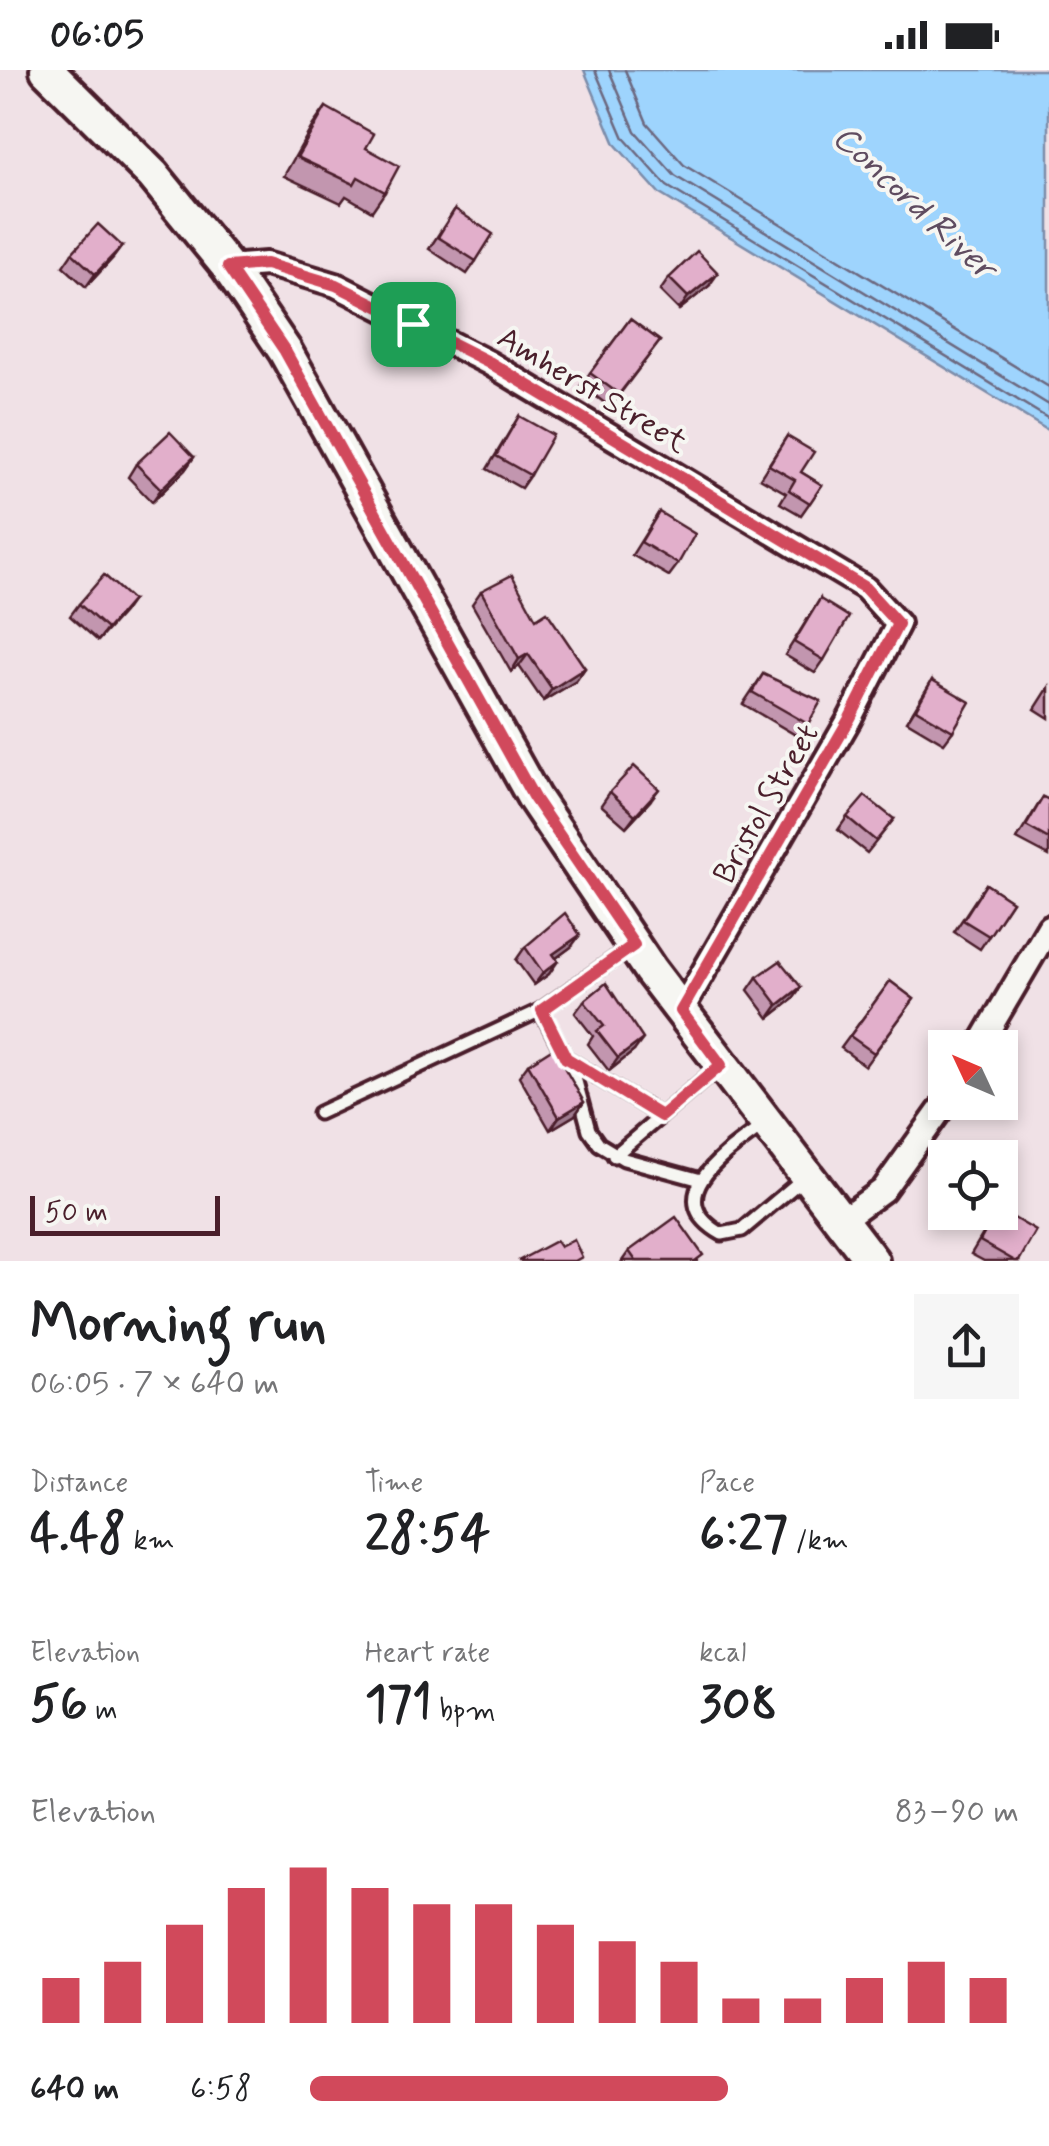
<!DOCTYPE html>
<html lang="en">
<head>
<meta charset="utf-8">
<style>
  :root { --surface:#fff; --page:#f6f6f6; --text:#202124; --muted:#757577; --accent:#d1495b }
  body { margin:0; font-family:Mynerve,sans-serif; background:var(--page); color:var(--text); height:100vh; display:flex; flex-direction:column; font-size:38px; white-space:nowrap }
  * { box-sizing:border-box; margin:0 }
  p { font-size:32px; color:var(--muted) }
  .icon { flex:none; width:55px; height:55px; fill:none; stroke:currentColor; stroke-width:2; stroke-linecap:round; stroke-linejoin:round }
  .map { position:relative; height:1191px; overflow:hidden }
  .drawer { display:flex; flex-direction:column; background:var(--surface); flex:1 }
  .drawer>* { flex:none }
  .needle { width:65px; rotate:314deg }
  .fabs { position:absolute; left:928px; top:960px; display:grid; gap:20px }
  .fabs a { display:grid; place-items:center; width:90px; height:90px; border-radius:0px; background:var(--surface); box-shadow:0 5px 15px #0003; font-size:50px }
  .scale { position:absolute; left:30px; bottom:25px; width:190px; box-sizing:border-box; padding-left:10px; border:5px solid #4a1f2b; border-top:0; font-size:28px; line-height:35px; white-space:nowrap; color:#4a1f2b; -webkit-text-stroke:8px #f6f6f2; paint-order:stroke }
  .pin { position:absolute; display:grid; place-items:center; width:85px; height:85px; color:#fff; margin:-42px; border-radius:20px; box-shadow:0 5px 15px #0006 }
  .round { display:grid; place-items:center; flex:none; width:105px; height:105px; border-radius:0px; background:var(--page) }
  .overview { display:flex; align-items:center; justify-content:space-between; height:170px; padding:0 30px }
  h1 { font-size:55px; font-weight:700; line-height:75px }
  .stats { display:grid; grid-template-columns:repeat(3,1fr); gap:15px; height:170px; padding:10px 30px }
  .stats div { display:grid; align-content:center }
  .stats b { font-size:50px; font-weight:700 }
  .stats small { font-size:28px; font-weight:400 }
  .stats p { font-size:28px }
  .chart { height:280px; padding:20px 30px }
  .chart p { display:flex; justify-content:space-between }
  .chart svg { width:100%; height:180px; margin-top:10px; stroke:var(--accent); stroke-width:6 }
  ul { padding:0 30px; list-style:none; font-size:32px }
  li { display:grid; grid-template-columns:160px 120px 1fr; align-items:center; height:75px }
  li i { height:25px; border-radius:12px; background:var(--accent) }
  .status { display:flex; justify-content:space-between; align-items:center; height:70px; padding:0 50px; background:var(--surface); direction:ltr }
  .status svg { height:28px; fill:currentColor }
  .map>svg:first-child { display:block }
  .water { fill:#9ed4fd; stroke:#7c8ca9; stroke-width:2.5 }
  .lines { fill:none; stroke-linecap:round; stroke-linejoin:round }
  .shore { stroke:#6c677f; stroke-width:2.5 }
  .lane-casing { stroke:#4a1f2b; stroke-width:19 }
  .street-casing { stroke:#4a1f2b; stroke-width:30 }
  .primary-casing { stroke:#4a1f2b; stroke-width:40 }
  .lane { stroke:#f6f6f2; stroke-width:11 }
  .street { stroke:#f6f6f2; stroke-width:22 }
  .primary { stroke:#f6f6f2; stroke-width:32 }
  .wall { fill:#c296af; stroke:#4a1f2b; stroke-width:2.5 }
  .shaded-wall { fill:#9e7a8e; stroke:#4a1f2b; stroke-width:2.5 }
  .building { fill:#e2afcb; stroke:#4a1f2b; stroke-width:2.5 }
  .route-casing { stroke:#fff; stroke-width:20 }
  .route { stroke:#d1495b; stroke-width:12 }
  .labels { text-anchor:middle; stroke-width:8; stroke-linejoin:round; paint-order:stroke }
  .street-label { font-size:32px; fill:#4a1f2b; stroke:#f6f6f2 }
  .water-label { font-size:35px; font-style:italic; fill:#5f4c60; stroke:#f6f6f2 }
</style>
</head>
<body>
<div class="status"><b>06:05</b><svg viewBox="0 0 49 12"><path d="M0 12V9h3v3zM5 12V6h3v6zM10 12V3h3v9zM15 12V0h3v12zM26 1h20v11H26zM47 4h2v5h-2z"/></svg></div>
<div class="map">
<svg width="1049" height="1191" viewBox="0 0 1049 1191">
  <rect width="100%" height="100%" fill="#f0e1e6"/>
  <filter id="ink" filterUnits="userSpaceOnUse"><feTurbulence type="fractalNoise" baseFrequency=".01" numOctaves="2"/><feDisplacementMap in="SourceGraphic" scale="20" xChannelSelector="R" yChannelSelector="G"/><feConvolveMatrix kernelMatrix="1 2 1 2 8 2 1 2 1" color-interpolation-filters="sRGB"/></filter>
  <g filter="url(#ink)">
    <polygon class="water" points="584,0 1049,0 1049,361 660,124 615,74"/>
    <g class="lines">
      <g class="shore">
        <polyline points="595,0 624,68 667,116 1049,349"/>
        <polyline points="609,0 635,61 675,106 1049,335"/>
        <polyline points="625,0 647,53 684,95 1049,317"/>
      </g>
      <g class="lane-casing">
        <g id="lane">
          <polyline points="631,877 541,940 574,1004 589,1060 599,1074 624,1089 701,1110"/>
          <polyline points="566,988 661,1046"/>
          <polyline points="319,1043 541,940"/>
          <path d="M765 1054C732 1079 655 1126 722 1164L742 1160 805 1107"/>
          <polyline points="614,1086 721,995"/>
        </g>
      </g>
      <g class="street-casing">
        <g id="street">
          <polyline points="228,197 266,194 336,215 489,293 865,518 898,554 850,648 681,941"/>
          <polyline points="978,978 1049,857"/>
          <polyline points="839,1152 883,1120 946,1032"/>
        </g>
      </g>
      <g class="primary-casing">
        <polyline id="primary" points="47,0 153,105 228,197 285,281 534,728 650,900 872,1191"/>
      </g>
      <use href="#lane" class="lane"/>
      <use href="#street" class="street"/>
      <use href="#primary" class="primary"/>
    </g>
    <g class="wall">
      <polygon points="326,37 366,78 385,122 372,141 346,126 341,133 284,106 313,55"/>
      <polygon points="455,139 476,191 467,204 429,179"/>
      <polygon points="122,176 113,188 86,217 63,196 72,183"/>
      <polygon points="669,208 709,216 679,240 660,221"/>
      <polygon points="630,249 660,271 610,337 581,315"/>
      <polygon points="519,346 530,405 521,418 487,399"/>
      <polygon points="787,366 801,402 822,415 801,445 780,433 786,423 760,408"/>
      <polygon points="194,387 185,400 152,432 128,407 136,394"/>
      <polygon points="659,442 678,494 669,506 632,485"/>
      <polygon points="481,521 536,549 585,598 576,611 543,631 519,596 511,602 472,534"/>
      <polygon points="820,529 824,590 815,603 785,585"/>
      <polygon points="132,530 98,571 70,546 79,534"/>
      <polygon points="763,604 808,654 799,667 743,634"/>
      <polygon points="932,610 953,661 944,673 907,651"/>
      <polygon points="1049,617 1049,648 1035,639"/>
      <polygon points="610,722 650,731 626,757 601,735"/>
      <polygon points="1043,727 1049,730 1049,786 1017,769"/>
      <polygon points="847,747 894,749 867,783 838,760"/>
      <polygon points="986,814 1012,831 980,879 954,862"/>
      <polygon points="525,877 571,877 556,888 549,904 534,915 516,890"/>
      <polygon points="757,907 792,930 769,948 748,920"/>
      <polygon points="890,911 914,929 865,996 841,978"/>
      <polygon points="584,931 634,981 609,1001 588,974 593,966 575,943"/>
      <polygon points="528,994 584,1032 575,1045 550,1060 519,1006"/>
      <polygon points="996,1142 1019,1191 984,1191 971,1184"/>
      <polygon points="629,1181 699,1191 622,1191"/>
    </g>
    <g class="shaded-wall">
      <polygon points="122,176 113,188 86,217 95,204"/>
      <polygon points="718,203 709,216 679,240 688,227"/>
      <polygon points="194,387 185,400 152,432 161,419"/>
      <polygon points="132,530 123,543 98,571 107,559"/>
      <polygon points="528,584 519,596 511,602 519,589"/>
      <polygon points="585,598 576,611 543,631 552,619"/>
      <polygon points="659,719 650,731 626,757 635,745"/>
      <polygon points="580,865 571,877 544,897 553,884"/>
      <polygon points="558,891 549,904 534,915 543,903"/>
      <polygon points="801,917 792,930 769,948 778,935"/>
      <polygon points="643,969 634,981 609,1001 618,988"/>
      <polygon points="584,1032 575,1045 550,1060 559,1047"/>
    </g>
    <g class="building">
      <polygon points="326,37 374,64 366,78 399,96 385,122 358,107 354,114 297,87"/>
      <polygon points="455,139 493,164 476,191 438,167"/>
      <polygon points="98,154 122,176 95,204 72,183"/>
      <polygon points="697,181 718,203 688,227 669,208"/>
      <polygon points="630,249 660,271 619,324 590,303"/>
      <polygon points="519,346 553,365 530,405 496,386"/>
      <polygon points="170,362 194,387 161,419 136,394"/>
      <polygon points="787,366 814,382 801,402 822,415 810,433 789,420 795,410 769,395"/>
      <polygon points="659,442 695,464 678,494 641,472"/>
      <polygon points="104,505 132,530 107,559 79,534"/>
      <polygon points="512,505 536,549 547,542 585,598 552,619 528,584 519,589 481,521"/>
      <polygon points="820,529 849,547 824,590 794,572"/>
      <polygon points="763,604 821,631 808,654 752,622"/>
      <polygon points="932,610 970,632 953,661 916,639"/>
      <polygon points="634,696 659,719 635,745 610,722"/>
      <polygon points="865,726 894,749 876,771 847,747"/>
      <polygon points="1043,727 1049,730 1049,769 1026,756"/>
      <polygon points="986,814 1012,831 989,866 963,850"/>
      <polygon points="565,843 580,865 553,884 558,891 543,903 525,877"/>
      <polygon points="780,891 801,917 778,935 757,907"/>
      <polygon points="890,911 914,929 874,983 850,966"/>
      <polygon points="606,913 643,969 618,988 597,961 604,956 584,931"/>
      <polygon points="553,978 584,1032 559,1047 528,994"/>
      <polygon points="1000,1140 1036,1161 1019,1191 1015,1191 980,1171 996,1142 1000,1142"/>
      <polygon points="676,1147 703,1185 695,1191 636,1191 629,1181"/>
      <polygon points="574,1170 582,1187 575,1191 518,1191 556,1171 560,1177"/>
    </g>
  </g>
  <g class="lines" filter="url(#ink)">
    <g class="route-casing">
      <polygon id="route" points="266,194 336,215 489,292 865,518 898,554 850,648 681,941 721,995 661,1046 566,988 542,940 634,875 534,728 285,281 228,197"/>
    </g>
    <use href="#route" class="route"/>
  </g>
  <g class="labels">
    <g class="street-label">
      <text transform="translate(593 319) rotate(31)" y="11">Amherst Street</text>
      <text transform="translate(765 733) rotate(-60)" y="11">Bristol Street</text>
    </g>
    <g class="water-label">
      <text transform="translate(915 131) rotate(43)" y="12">Concord River</text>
    </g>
  </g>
</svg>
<div class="fabs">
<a><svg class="needle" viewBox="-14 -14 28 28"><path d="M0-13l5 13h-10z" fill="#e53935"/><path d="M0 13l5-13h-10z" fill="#757577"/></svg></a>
<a><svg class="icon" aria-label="locate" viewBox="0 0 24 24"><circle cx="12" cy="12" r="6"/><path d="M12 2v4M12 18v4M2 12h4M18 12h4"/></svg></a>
</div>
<div class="scale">50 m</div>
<div class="pin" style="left:413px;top:254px;background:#1e9e55"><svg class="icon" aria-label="arrive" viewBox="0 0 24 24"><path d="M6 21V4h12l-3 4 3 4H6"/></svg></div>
</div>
<section class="drawer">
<div class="overview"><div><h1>Morning run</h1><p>06:05 · 7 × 640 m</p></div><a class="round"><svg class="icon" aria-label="share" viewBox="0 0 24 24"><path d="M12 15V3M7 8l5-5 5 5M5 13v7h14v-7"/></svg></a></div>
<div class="stats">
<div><p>Distance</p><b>4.48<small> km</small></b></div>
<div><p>Time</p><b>28:54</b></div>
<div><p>Pace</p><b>6:27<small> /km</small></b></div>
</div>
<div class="stats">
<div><p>Elevation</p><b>56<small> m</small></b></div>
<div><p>Heart rate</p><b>171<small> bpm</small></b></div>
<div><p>kcal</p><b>308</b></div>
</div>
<div class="chart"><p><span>Elevation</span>83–90 m</p>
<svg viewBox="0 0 160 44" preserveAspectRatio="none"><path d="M5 44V33M15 44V29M25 44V20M35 44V11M45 44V6M55 44V11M65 44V15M75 44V15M85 44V20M95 44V24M105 44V29M115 44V38M125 44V38M135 44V33M145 44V29M155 44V33"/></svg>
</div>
<ul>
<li><b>640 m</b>6:58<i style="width:59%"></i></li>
</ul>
</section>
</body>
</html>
